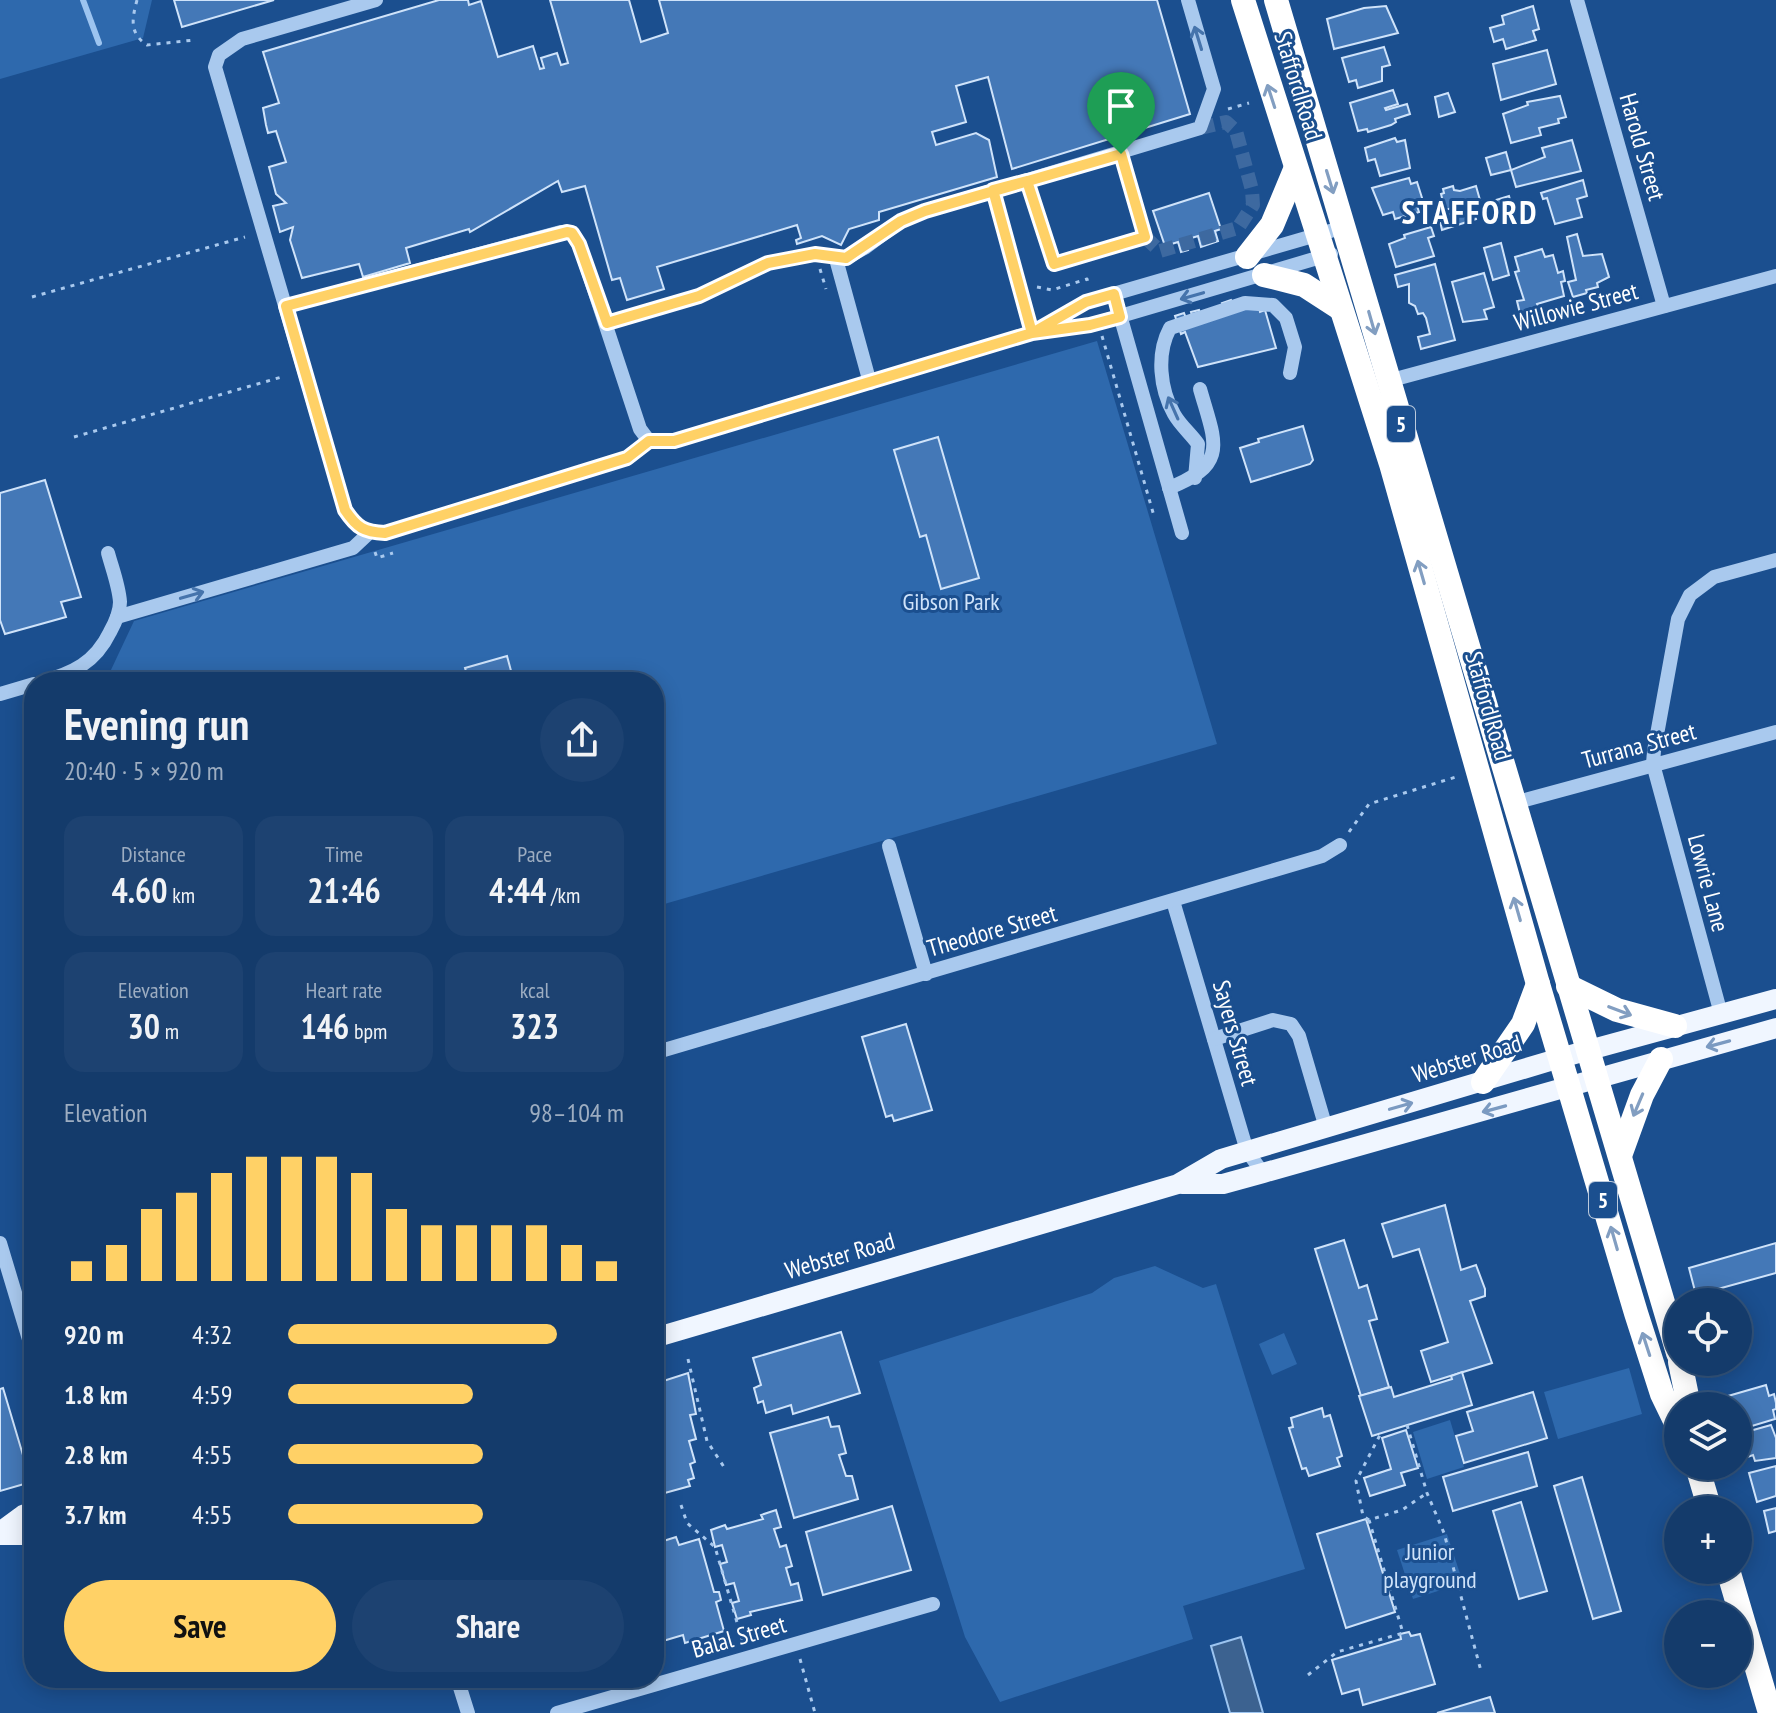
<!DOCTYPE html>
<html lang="en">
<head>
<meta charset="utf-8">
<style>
  :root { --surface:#143b6b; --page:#1d4271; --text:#f1f3f6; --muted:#9dadc1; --line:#33557e; --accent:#ffd166 }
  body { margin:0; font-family:"PT Sans Narrow",sans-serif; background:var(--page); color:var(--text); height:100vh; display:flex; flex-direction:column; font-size:30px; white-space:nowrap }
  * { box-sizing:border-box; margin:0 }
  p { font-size:26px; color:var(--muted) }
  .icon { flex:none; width:44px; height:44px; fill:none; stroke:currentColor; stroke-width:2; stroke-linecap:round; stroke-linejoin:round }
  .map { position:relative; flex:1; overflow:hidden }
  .details { position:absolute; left:24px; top:672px; width:640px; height:1016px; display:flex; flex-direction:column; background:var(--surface); border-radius:32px; box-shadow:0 4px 20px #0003,0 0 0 2px var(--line) }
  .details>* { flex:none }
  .fabs { position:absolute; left:1664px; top:1288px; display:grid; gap:16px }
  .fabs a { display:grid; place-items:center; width:88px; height:88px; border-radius:50%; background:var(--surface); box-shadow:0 4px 20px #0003,0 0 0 2px var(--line); font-size:40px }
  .pin { position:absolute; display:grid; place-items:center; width:68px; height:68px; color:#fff; margin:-82px -34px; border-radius:50% 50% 50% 0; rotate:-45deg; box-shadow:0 0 8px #0007 }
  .pin .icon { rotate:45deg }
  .round { display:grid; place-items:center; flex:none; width:84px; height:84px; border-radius:42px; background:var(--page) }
  .headline { display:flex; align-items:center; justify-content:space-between; height:136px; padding:0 40px }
  h1 { font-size:44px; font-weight:800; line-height:60px }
  .stats { display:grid; grid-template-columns:repeat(3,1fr); gap:12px; height:136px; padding:8px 40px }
  .stats div { display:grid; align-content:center; border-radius:20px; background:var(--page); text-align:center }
  .stats b { font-size:34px; font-weight:800 }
  .stats small { font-size:22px; font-weight:400 }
  .stats p { font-size:22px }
  .chart { height:224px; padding:16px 40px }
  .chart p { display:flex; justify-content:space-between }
  .chart svg { width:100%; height:144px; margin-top:8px; stroke:var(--accent); stroke-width:6 }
  .cta { display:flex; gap:16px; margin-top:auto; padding:16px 40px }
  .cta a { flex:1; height:92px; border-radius:48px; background:var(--accent); color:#111; font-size:32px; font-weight:800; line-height:92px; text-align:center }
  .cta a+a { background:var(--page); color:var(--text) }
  ul { padding:0 40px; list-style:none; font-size:26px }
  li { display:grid; grid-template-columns:128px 96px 1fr; align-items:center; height:60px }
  li i { height:20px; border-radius:10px; background:var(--accent) }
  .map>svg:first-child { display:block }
  .green { fill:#2e69ad }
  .water { fill:#3c6290; stroke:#9cc4f0; stroke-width:2 }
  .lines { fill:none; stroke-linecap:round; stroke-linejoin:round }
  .stream { stroke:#9cc4f0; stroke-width:6 }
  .building { fill:#4478b7; stroke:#cfe3fa; stroke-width:2 }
  .minor-tunnel { stroke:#3d69a0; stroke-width:14; stroke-dasharray:14 7; stroke-linecap:butt }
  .path { stroke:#a9c9ee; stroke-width:3; stroke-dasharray:4 6; stroke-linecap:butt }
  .minor { stroke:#a9c9ee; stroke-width:14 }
  .major { stroke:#f0f6ff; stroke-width:20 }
  .highway { stroke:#fff; stroke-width:24 }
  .oneway { stroke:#4674ac }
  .oneway2 { stroke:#829ec1 }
  .oneway3 { stroke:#7b9ac1 }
  .route-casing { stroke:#fff; stroke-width:16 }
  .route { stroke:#ffd166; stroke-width:10 }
  .labels { text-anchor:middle; stroke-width:6; stroke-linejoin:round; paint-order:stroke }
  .shield { fill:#1b4f8f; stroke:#bbcadd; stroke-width:2 }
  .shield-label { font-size:22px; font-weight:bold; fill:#fff }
  .street-label { font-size:24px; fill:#fff; stroke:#1b4f8f }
  .park-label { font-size:24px; fill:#cfe3fa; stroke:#1b4f8f }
  .district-label { font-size:32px; font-weight:bold; letter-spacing:2px; fill:#fff; stroke:#1b4f8f }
</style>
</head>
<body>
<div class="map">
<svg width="1776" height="1713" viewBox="0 0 1776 1713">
  <rect width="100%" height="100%" fill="#1b4f8f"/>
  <g class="green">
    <polygon points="0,0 152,0 143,38 0,79"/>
    <polygon points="1097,341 1217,744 654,907 654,682 101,682 100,679 110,672 134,621"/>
    <polygon points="1155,1266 1203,1288 1216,1284 1305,1569 1183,1606 1193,1639 1000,1702 965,1637 879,1361 1092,1293 1114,1278"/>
    <polygon points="1284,1333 1297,1364 1272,1375 1259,1344"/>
    <polygon points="1629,1368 1642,1414 1558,1439 1544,1392"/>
    <polygon points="1450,1420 1464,1467 1427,1479 1413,1432"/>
    <polygon points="1447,1534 1463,1583 1413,1599 1397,1550"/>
  </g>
  <polygon class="water" points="1241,1637 1263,1713 1230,1713 1211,1646"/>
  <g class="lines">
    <polyline class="stream" points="83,0 99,43"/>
  </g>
  <g class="building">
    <polygon points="174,0 274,0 182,27"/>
    <polygon points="439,0 468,0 469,5 481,1 498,57 533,46 540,69 544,68 541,58 557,53 561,65 568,63 550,0 629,0 641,42 668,33 659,0 1157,0 1190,114 1012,169 988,77 956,86 966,122 932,132 936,145 976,133 989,140 997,177 879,212 879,220 849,229 841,245 822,236 797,244 796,240 801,238 797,225 657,267 664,289 627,300 620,278 612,280 585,186 562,192 558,181 470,232 469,229 406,248 410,263 363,277 359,264 302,278 290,240 293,227 280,232 273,206 286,203 276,194 269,167 286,162 276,131 268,133 266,125 263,108 279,103 263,52"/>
    <polygon points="1386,6 1398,33 1334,49 1327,19 1364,8"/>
    <polygon points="1533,6 1539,29 1533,31 1536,40 1506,49 1503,39 1494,42 1490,28 1504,24 1502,16"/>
    <polygon points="1384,47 1390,65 1382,67 1382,81 1358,88 1356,80 1349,82 1342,58"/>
    <polygon points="1547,50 1556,84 1501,100 1493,64"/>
    <polygon points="1393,90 1398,104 1385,108 1386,110 1407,104 1410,114 1395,119 1396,122 1391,125 1368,132 1367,129 1358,131 1350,103"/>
    <polygon points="1448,93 1455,112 1439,117 1435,97"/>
    <polygon points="1560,96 1566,117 1558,119 1559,123 1539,128 1541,135 1511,143 1503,114 1528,105 1527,102"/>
    <polygon points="1395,138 1397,142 1405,140 1410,168 1380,176 1375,159 1368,161 1365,148"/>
    <polygon points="1572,140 1581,171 1516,187 1511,170 1545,157 1542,148"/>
    <polygon points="1506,152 1511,170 1491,175 1486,158"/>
    <polygon points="1409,178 1411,184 1417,182 1423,201 1416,203 1419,212 1395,219 1393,212 1383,215 1372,188"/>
    <polygon points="1583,180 1587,196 1577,199 1582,217 1555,224 1547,198 1543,199 1541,193"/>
    <polygon points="1453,186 1454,190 1460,191 1476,186 1480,200 1445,210 1441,194 1444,193 1443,189"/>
    <polygon points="1209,193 1221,229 1215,231 1218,241 1201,247 1198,236 1185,240 1188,250 1181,252 1178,242 1165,246 1153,211"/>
    <polygon points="1509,196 1512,207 1496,211 1493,201"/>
    <polygon points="1473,208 1476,219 1442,230 1439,217"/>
    <polygon points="1431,227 1434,236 1428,238 1434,256 1396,267 1389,244 1405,238 1404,235"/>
    <polygon points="1577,234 1583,256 1602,254 1609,277 1597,283 1598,287 1586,290 1587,293 1573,297 1568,282 1576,280 1567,237"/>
    <polygon points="1501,243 1509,275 1493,280 1484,248"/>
    <polygon points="1542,249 1545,257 1553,255 1558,273 1563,271 1565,281 1561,282 1564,296 1537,304 1541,317 1522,322 1517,301 1524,300 1515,272 1519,271 1515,257"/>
    <polygon points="1435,264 1455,340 1421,349 1418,337 1430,334 1426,318 1423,313 1418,314 1415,306 1409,303 1409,284 1398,287 1395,275"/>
    <polygon points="1484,273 1494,307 1484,310 1487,319 1463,322 1452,282"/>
    <polygon points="1231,300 1234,308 1259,307 1260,312 1265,310 1276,348 1198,367 1185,332 1181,334 1175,316 1184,313 1187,321 1193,319 1191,312 1199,310 1201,317 1225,310 1222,303"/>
    <polygon points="1303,426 1313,460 1310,464 1251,482 1240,448 1259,442 1258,439"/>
    <polygon points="938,437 979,578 941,589 926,535 920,537 894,450"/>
    <polygon points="45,480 81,597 61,602 66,617 5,634 0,620 0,493"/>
    <polygon points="507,656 514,682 469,682 465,668"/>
    <polygon points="906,1024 932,1110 894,1121 892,1115 886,1117 862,1037"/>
    <polygon points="1445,1205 1461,1270 1476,1265 1485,1289 1485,1296 1470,1301 1492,1363 1431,1382 1421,1351 1448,1342 1419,1249 1393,1257 1382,1224"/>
    <polygon points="1344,1240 1359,1288 1367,1285 1377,1319 1369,1321 1389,1387 1361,1396 1315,1249"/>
    <polygon points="1776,1243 1776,1273 1696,1295 1689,1268"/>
    <polygon points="841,1332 860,1393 793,1414 791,1405 766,1413 763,1401 758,1403 754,1388 761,1385 753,1358"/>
    <polygon points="1462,1372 1472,1405 1372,1436 1359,1396 1391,1387 1394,1397 1452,1379 1451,1376"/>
    <polygon points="688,1373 696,1414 690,1415 696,1439 689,1441 695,1462 690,1464 694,1478 688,1480 690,1486 654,1496 654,1384"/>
    <polygon points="1766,1385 1769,1396 1774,1394 1776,1403 1776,1409 1773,1410 1775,1419 1742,1429 1738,1406 1731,1406 1728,1396"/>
    <polygon points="3,1388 31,1482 0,1491 0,1389"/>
    <polygon points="1533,1392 1547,1438 1464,1463 1456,1436 1473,1431 1467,1412"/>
    <polygon points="1322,1408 1324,1417 1330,1415 1342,1456 1337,1458 1340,1466 1309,1476 1306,1468 1302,1469 1289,1428 1293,1427 1291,1418"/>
    <polygon points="828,1417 831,1427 839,1426 846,1453 839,1455 846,1476 852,1476 858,1499 794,1518 770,1433"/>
    <polygon points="1771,1425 1776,1438 1776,1458 1755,1461 1753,1455 1745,1458 1739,1434"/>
    <polygon points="1406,1430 1418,1468 1401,1473 1405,1485 1370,1496 1364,1478 1391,1469 1382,1438"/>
    <polygon points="1528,1452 1537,1486 1453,1511 1443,1477"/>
    <polygon points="1776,1466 1776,1496 1757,1502 1749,1473"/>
    <polygon points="1582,1477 1621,1611 1593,1619 1554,1486"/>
    <polygon points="1521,1502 1547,1591 1519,1599 1493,1511"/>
    <polygon points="892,1506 911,1570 823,1595 806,1532"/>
    <polygon points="1776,1508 1776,1531 1769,1533 1764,1511"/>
    <polygon points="776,1510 781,1527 774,1529 780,1547 786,1545 792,1566 786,1568 791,1585 798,1583 802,1600 750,1612 751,1615 737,1619 732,1603 739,1601 734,1583 726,1585 720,1564 727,1562 722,1545 715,1547 711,1530 725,1525 727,1529 763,1519 761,1515"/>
    <polygon points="1366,1519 1395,1612 1346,1628 1317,1534"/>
    <polygon points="676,1537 679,1545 699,1539 714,1592 719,1592 721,1600 716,1602 724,1631 685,1643 683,1635 663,1641 654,1609 654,1553 658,1551 657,1543"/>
    <polygon points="1409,1632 1411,1636 1420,1634 1435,1684 1363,1705 1359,1689 1342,1694 1332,1660 1401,1639 1400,1634"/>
    <polygon points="1490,1697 1495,1713 1437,1713"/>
  </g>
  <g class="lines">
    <polyline class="minor-tunnel" points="1145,237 1160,251 1238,228 1253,205 1252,190 1236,131 1226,122 1200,128"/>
    <g class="path">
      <path d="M137 0C132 19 129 33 147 45L194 40"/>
      <polyline points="1228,109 1249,103"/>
      <polyline points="820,269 826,289"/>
      <polyline points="1037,287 1052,290 1087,279 1088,283"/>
      <polyline points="32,297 245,237"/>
      <polyline points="1102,336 1154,516"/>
      <polyline points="74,437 285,376"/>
      <polyline points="375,552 377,558 393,553"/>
      <polyline points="1349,832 1369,804 1459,776"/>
      <polyline points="688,1359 707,1441 726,1470"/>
      <polyline points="1407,1425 1427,1493 1444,1533 1481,1671"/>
      <polyline points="681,1505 687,1523 715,1547 743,1643"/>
      <polyline points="1369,1520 1363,1516 1356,1481 1381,1433"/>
      <polyline points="800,1659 815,1713"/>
      <polyline points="1308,1675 1337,1652 1403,1633 1369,1520 1402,1510 1427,1493"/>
    </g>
    <g class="minor">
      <path d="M376 0 242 39 219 55 215 67 345 510C357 528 364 533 385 533L627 458 649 441H674L1032 333 1090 325 1331 254"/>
      <polyline points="1577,0 1664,306"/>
      <polyline points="1027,181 1054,264 1145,237 1121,154"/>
      <polyline points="993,190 1032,333"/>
      <polyline points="836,259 870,383"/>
      <polyline points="1114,294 1182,533"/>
      <polyline points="286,306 561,232 572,233 579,244 640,429 649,441"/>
      <polyline points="607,323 699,296 768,263 815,254 846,258 866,247 901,221 925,211 1200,128 1214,89 1188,0"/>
      <polyline points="1040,329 1086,302 1344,227"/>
      <polyline points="1388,381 1776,276"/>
      <path d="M1195 478 1198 444C1191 434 1180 425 1174 414 1160 389 1156 354 1170 328L1245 303 1273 305 1286 318 1295 347 1290 373"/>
      <path d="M1169 488C1230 464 1215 442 1200 389"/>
      <polyline points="117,617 353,548 369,533"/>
      <path d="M41 682C73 673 95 663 110 632 115 623 120 613 120 602 119 586 112 568 108 553"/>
      <polyline points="0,694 34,684"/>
      <polyline points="1514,803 1776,732"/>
      <polyline points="889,846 926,974"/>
      <polyline points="1173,901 1247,1151 1263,1173"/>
      <polyline points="1721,1014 1653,764 1654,751 1678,619 1690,595 1714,577 1776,560"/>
      <polyline points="1214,1039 1273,1020 1291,1024 1299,1036 1326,1128"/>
      <polyline points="654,1053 1322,856 1340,845"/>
      <polyline points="0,1243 34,1356"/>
      <polyline points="457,1678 468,1713"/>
      <polyline points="557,1713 933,1604"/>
    </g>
    <g class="major">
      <polyline points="1182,1184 1223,1184 1263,1173 1776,1028"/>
      <polyline points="654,1338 1178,1184 1221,1159 1560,1058 1776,999"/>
      <polyline points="0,1532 23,1515 34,1511"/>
      <polyline points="0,1535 34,1535"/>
    </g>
    <g class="highway">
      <polyline points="1243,0 1391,464 1538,984 1636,1313 1662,1394 1678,1427"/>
      <polyline points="1276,0 1678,1353"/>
      <polyline points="1247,257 1272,225 1295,170"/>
      <polyline points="1264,275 1304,285 1341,309"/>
      <polyline points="1568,986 1617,1010 1675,1026"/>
      <polyline points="1483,1082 1523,1024 1538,984"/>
      <polyline points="1621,1153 1642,1095 1661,1059"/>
      <polyline points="1680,1362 1689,1406"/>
      <polyline points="1697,1466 1710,1510"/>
      <polyline points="1728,1570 1770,1713"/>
    </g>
  </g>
  <defs><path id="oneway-shaft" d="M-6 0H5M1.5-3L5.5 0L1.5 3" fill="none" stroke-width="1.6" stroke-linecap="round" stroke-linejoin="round" transform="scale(2)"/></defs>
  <g class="oneway">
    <use href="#oneway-shaft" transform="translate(1198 38) rotate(-107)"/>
    <use href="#oneway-shaft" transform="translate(1192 296) rotate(164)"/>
    <use href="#oneway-shaft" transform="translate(1173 408) rotate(-114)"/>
    <use href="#oneway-shaft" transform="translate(192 595) rotate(-16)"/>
  </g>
  <g class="oneway2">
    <use href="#oneway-shaft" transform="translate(1271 96) rotate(-108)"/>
    <use href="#oneway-shaft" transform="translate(1330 182) rotate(73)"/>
    <use href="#oneway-shaft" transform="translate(1372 323) rotate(74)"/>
    <use href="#oneway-shaft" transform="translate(1421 572) rotate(-106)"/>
    <use href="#oneway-shaft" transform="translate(1517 909) rotate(-106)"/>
    <use href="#oneway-shaft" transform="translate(1620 1011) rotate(21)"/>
    <use href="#oneway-shaft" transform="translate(1638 1105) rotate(113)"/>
    <use href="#oneway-shaft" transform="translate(1614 1238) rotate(-106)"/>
    <use href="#oneway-shaft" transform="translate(1646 1344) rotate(-108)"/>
  </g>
  <g class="oneway3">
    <use href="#oneway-shaft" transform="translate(1718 1044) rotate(165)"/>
    <use href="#oneway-shaft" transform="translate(1401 1106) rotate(-16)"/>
    <use href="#oneway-shaft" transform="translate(1494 1109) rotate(165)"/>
  </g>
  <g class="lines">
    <g class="route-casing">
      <path id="route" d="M1121 154 925 211 901 221 846 258 815 254 768 263 699 296 607 323 579 244 572 233 567 232 286 306 345 510C357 528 364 532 385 533L627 458 649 441H674L1032 333 1090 325 1120 317 1114 294 1086 302 1032 333 993 190 1027 181 1054 264 1145 237 1121 154"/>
    </g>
    <use href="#route" class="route"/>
  </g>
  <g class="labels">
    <g class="shield">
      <rect x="1387" y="406" width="28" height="36" rx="6"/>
      <rect x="1589" y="1182" width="28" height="36" rx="6"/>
    </g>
    <g class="shield-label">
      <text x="1401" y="432">5</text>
      <text x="1603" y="1208">5</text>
    </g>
    <g class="street-label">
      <text transform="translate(1298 86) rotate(73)" y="8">Stafford Road</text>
      <text transform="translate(1642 147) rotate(74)" y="8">Harold Street</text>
      <text transform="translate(1576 307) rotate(-15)" y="8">Willowie Street</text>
      <text transform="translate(1488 706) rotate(74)" y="8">Stafford Road</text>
      <text transform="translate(1639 746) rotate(-15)" y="8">Turrana Street</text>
      <text transform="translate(1708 883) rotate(75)" y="8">Lowrie Lane</text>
      <text transform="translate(992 931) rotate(-16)" y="8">Theodore Street</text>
      <text transform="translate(1235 1033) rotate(74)" y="8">Sayers Street</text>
      <text transform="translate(1467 1059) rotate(-17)" y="8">Webster Road</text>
      <text transform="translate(840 1256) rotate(-16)" y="8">Webster Road</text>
      <text transform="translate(739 1637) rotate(-16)" y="8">Balal Street</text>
    </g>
    <g class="park-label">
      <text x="951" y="610">Gibson Park</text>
      <text x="1430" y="1560">Junior<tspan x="1430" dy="28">playground</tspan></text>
    </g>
    <g class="district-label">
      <text x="1470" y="224">STAFFORD</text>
    </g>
  </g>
</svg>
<div class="fabs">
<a><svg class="icon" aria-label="locate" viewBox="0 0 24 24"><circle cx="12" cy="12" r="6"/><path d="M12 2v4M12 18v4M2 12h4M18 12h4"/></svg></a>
<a><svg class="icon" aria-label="layers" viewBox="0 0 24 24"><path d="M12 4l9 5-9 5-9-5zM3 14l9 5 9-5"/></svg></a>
<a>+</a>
<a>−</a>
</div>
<div class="pin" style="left:1121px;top:154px;background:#1e9e55"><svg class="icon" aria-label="arrive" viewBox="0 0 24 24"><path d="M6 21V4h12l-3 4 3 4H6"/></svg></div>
<section class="details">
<div class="headline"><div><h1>Evening run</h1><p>20:40 · 5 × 920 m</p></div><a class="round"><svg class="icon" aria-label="share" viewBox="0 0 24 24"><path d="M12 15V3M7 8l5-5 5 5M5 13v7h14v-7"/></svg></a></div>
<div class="stats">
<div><p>Distance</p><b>4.60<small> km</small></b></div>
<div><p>Time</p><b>21:46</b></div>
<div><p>Pace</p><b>4:44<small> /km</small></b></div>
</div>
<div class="stats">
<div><p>Elevation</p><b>30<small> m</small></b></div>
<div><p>Heart rate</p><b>146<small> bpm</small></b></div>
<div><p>kcal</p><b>323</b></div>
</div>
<div class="chart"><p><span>Elevation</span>98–104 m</p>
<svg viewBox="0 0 160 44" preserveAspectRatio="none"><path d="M5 44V38M15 44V33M25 44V22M35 44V17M45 44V11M55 44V6M65 44V6M75 44V6M85 44V11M95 44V22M105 44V27M115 44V27M125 44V27M135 44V27M145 44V33M155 44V38"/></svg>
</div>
<ul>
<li><b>920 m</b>4:32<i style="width:80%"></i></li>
<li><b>1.8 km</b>4:59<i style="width:55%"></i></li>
<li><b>2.8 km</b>4:55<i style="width:58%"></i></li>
<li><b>3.7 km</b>4:55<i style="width:58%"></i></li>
</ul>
<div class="cta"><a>Save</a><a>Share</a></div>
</section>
</div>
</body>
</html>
